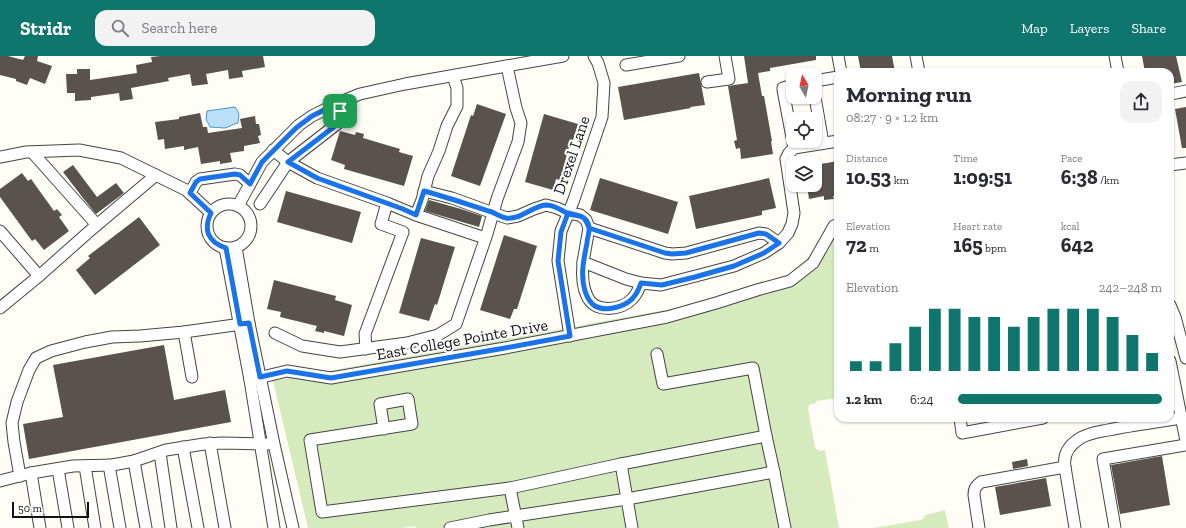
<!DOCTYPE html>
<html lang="en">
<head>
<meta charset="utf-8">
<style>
  :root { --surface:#fff; --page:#f2f2f3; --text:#2b2b33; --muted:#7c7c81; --accent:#0f766e }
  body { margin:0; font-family:"Zilla Slab",serif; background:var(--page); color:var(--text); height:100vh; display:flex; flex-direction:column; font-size:15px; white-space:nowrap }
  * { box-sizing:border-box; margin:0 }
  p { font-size:13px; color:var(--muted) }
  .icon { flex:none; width:22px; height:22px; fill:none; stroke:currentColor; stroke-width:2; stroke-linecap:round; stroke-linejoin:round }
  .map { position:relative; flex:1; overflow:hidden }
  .panel { position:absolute; left:834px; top:12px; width:340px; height:354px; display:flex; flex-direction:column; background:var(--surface); border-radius:12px; box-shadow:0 1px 3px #0004 }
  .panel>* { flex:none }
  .needle { width:26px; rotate:351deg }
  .buttons { position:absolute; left:786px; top:12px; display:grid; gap:8px }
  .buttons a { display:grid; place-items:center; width:36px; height:36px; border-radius:8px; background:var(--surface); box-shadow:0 1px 3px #0004; font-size:20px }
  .scale { position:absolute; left:12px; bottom:10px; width:77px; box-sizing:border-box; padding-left:4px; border:2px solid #111; border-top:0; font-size:11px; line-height:14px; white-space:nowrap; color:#111; -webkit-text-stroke:3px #fff; paint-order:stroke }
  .pin { position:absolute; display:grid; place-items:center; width:34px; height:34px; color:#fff; margin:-17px; border-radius:8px; box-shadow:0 2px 6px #0006 }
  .round { display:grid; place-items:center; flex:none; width:42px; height:42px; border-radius:12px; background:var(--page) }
  .head { display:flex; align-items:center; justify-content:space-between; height:68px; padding:0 12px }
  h1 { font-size:22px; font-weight:700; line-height:30px }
  .stats { display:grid; grid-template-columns:repeat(3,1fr); gap:6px; height:68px; padding:4px 12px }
  .stats div { display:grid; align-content:center }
  .stats b { font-size:20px; font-weight:700 }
  .stats small { font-size:11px; font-weight:400 }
  .stats p { font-size:11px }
  .chart { height:112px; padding:8px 12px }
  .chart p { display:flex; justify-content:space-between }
  .chart svg { width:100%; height:72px; margin-top:4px; stroke:var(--accent); stroke-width:6 }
  ul { padding:0 12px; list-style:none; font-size:13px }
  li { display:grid; grid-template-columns:64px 48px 1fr; align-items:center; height:30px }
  li i { height:10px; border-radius:5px; background:var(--accent) }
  header { display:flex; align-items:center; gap:24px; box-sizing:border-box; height:56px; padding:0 20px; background:var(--accent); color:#fff }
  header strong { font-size:19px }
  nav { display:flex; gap:22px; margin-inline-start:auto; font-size:14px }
  .search { width:280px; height:36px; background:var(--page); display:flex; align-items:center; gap:10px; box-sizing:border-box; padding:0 14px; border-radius:12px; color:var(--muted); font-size:15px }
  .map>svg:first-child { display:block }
  .green { fill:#d5ebbd }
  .water { fill:#b9e0f7; stroke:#3f96cf }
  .building { fill:#5a524d }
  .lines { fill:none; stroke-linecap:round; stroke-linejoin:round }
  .minor-casing { stroke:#444; stroke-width:13 }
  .minor { stroke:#fff; stroke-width:11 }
  .route-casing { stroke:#fff; stroke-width:8 }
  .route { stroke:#1a73e8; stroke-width:5 }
  .labels { text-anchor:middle; stroke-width:4; stroke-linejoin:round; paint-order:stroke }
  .street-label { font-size:16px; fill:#111; stroke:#fff }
</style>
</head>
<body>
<header>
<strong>Stridr</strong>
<div class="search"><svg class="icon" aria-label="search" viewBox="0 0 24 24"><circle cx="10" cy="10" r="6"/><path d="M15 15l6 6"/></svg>Search here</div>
<nav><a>Map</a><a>Layers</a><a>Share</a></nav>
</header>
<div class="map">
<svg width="1186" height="472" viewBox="0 0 1186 472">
  <rect width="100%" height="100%" fill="#fffdf5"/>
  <g class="green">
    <path d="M838 168V342L816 345V347L809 349 808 353 815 391C817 395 820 395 825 394L839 472H416L415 470 402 472H308L273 325 715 245 784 223 812 198Z"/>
    <polygon points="945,454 949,472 873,472 921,464 924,462 925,459"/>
  </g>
  <path class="water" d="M235 51C240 58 239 58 238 67 233 68 229 71 225 72 220 72 215 71 210 71L206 63 207 55Z"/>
  <g class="building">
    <polygon points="0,0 8,0 23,4 25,0 38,0 37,5 52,10 45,28 30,22 27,29 16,25 16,23 0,19"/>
    <polygon points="160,0 263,0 265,11 242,15 243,21 229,23 228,14 206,18 208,28 192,30 190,18 168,22 169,25 131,32 133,43 120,45 119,37 91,41 91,44 75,45 75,37 67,37 66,18 77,18 77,13 90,13 90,24 137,17 136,9 152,6 151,1"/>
    <polygon points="744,0 816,0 816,4 770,12 770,15 758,17 762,40 764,40 772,85 771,85 773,98 741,103 740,92 736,93 734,85 737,84 728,30 748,27"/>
    <polygon points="858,0 892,0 895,16 861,16"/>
    <polygon points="1142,0 1176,0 1182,26 1170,28 1170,16 1145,16"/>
    <polygon points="699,17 705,49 690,51 691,52 624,64 618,31"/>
    <polygon points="477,48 506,58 480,130 451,120 471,59 473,60"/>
    <polygon points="1186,51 1186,92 1182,92 1175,53"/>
    <polygon points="200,57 203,71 207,71 208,77 242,72 240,63 255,60 256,68 259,68 261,79 258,80 260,87 244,90 244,95 230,97 232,106 220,108 220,105 201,108 198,91 184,94 184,90 165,93 164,83 158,84 155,66 179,63 179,61"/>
    <polygon points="544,58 578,68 572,87 570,87 560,124 556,123 553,134 525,126"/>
    <polygon points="340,75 355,79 356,76 364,78 363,82 400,93 399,96 413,100 404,130 344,113 345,109 331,104"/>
    <polygon points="838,105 838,139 833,140 834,143 824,144 824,140 809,143 807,129 815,129 815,109"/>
    <polygon points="73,109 97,141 116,127 124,137 96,158 83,142 63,116"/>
    <polygon points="22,117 28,125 31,123 54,155 57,153 62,159 59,161 69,175 44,194 35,183 32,185 0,141 0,133"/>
    <polygon points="600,122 678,146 668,178 590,154"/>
    <polygon points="769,122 776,152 762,155 762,159 696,173 689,140"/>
    <polygon points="286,135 361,156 352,187 277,166"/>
    <polygon points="429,144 461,153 482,160 479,171 425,155"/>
    <polygon points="139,161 160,189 95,239 76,214 90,202 88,200"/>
    <polygon points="504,179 537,190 517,253 514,253 510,263 480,254"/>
    <polygon points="421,182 455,191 437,249 435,248 429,265 399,257"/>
    <polygon points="274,224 336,240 335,244 352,249 344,280 324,275 324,277 315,275 317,270 280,261 281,256 267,253"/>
    <polygon points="164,289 174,344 225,334 231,366 29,403 23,368 63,361 53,309"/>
    <polygon points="1162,400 1170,449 1120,458 1111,409"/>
    <polygon points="1027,403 1028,410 1013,413 1012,406"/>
    <polygon points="1046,422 1051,450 1000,459 995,431"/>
  </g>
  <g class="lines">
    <g class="minor-casing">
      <g id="minor">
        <polyline points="838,0 841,16"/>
        <polyline points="916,0 919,16"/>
        <polyline points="1115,0 1118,16"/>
        <polyline points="626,9 679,0"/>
        <polyline points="815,25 838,21"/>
        <polyline points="707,26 729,23 725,0"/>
        <polyline points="793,29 783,32 783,34 794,92"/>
        <polyline points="1171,38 1186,35"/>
        <polyline points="815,41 823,87"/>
        <polyline points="273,94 288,106 317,122 387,147 381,168 403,176 365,278 366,293"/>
        <polyline points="32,96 97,169"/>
        <polyline points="0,101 26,96 79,94 121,102 186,134 211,157"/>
        <polyline points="1170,109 1186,107"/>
        <polyline points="424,135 452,142 507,162 518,160 534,153 546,149 557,152 568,157 580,159 586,164 589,172 583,206 626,223 641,227 661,229 734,210 764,197 779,187 788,177 792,168 794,157 786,103 789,97 794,92 838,85"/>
        <polyline points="190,137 196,126 200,123 235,118 240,119 250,128"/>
        <polyline points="387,147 416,159 485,182"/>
        <path d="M260 148 288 106 337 68C342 60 340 55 338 47"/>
        <circle cx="229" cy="170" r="22"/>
        <polyline points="238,150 262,106 299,69 312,60 338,47 360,38 405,28 563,0"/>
        <polyline points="416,159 422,144 428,120 439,95 447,70 457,50 457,32 453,20"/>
        <polyline points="589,172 665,197 672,198 686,197 759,177 766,178 779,187"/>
        <polyline points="0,175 39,220 0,252"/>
        <polyline points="236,191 249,267 274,388 293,472"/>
        <polyline points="225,192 250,324 274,472"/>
        <path d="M583 206C582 217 582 230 587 240 594 257 620 255 632 243 636 239 639 233 641 227"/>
        <polyline points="39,220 92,173 156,119"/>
        <polyline points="1170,249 1175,261 1186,302"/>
        <polyline points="184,276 192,321"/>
        <polyline points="275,277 302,290 340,296 407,287 438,279 456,268 487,178 497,143 518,86 521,67 516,52 507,10"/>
        <polyline points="570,280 558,205 561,175 573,146 602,61 604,27 598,7 594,0"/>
        <polyline points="1170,305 1186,385"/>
        <polyline points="250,324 287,315 331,322 505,292 667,261 716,247 757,234 790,225 813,207 834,170 838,168"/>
        <polyline points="960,362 962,377 1043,362"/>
        <polyline points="384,373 380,348 408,343 412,368 310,384 322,456 510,432 621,408"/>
        <polyline points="766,380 774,416"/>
        <polyline points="210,387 225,472"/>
        <polyline points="183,391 198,472"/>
        <polyline points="160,397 171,472"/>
        <polyline points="134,405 146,472"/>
        <polyline points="109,409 120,472"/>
        <polyline points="85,410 95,472"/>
        <path d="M1065 411C1063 399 1068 390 1079 383 1088 377 1098 376 1108 374 1133 369 1157 366 1181 362"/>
        <polyline points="58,413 68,472"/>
        <polyline points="31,417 40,472"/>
        <polyline points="20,420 14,386 12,367 17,346 29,314 36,302 51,295 85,286 112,281 140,280 184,276 249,267"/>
        <polyline points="0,425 31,417 73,410 112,409 134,405 166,394 204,388 222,387 267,388"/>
        <polyline points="510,432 518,472"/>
        <polyline points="450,472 489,464 627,443 774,416 785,472"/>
        <polyline points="632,472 621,408 766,380 753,312 663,328 657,298"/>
        <path d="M979 472 974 439C974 432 976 430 981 426L1065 411 1075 472"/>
        <polyline points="1115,472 1103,403 1186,389"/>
      </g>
    </g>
    <use href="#minor" class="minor"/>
  </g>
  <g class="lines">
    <g class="route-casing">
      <path id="route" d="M340 55 338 47 312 60 296 72 262 106 250 128 240 119 235 118 200 123 196 126 190 137 211 157C203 174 208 186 226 192L240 268 249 267 260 321 287 315 331 322 505 292 570 280 558 205 561 176 568 157C578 159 587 160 589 171 590 176 587 182 587 187 584 202 580 219 585 235 587 241 590 247 595 250 605 256 624 251 632 243 637 238 639 233 641 227L662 229 695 221 734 210 764 197 779 187 766 178 759 177 686 197 672 198 665 197 589 172C584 158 582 161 569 158 562 155 555 149 546 149 532 150 521 164 506 162 501 161 496 158 492 156 469 149 447 141 424 135L416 159 403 153 317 122 288 106 335 70 340 62V55"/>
    </g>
    <use href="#route" class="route"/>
  </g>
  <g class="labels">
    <g class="street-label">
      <text transform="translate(571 99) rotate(-71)" y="6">Drexel Lane</text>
      <text transform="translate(462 283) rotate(-10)" y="6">East College Pointe Drive</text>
    </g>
  </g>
</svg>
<div class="buttons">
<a><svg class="needle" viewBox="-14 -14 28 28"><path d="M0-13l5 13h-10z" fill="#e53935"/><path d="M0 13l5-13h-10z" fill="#7c7c81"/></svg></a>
<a><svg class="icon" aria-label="locate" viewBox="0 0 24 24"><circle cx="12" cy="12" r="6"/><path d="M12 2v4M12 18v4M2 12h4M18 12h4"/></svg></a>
<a><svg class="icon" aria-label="layers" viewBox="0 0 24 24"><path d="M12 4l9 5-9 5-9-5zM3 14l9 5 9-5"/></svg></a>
</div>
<div class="scale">50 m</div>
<div class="pin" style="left:340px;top:55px;background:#1e9e55"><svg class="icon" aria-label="arrive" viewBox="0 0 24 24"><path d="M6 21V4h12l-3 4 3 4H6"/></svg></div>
<section class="panel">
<div class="head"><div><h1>Morning run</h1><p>08:27 · 9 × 1.2 km</p></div><a class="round"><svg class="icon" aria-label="share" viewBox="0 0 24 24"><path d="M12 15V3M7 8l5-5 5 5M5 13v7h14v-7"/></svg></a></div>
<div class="stats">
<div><p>Distance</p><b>10.53<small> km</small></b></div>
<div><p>Time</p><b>1:09:51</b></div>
<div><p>Pace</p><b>6:38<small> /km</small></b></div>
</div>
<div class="stats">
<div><p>Elevation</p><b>72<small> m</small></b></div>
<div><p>Heart rate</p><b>165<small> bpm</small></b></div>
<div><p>kcal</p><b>642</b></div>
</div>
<div class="chart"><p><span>Elevation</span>242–248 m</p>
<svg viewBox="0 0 160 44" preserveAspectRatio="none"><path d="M5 44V38M15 44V38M25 44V27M35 44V17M45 44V6M55 44V6M65 44V11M75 44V11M85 44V17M95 44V11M105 44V6M115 44V6M125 44V6M135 44V11M145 44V22M155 44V33"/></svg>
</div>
<ul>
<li><b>1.2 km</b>6:24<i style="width:100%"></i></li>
</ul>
</section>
</div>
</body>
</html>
